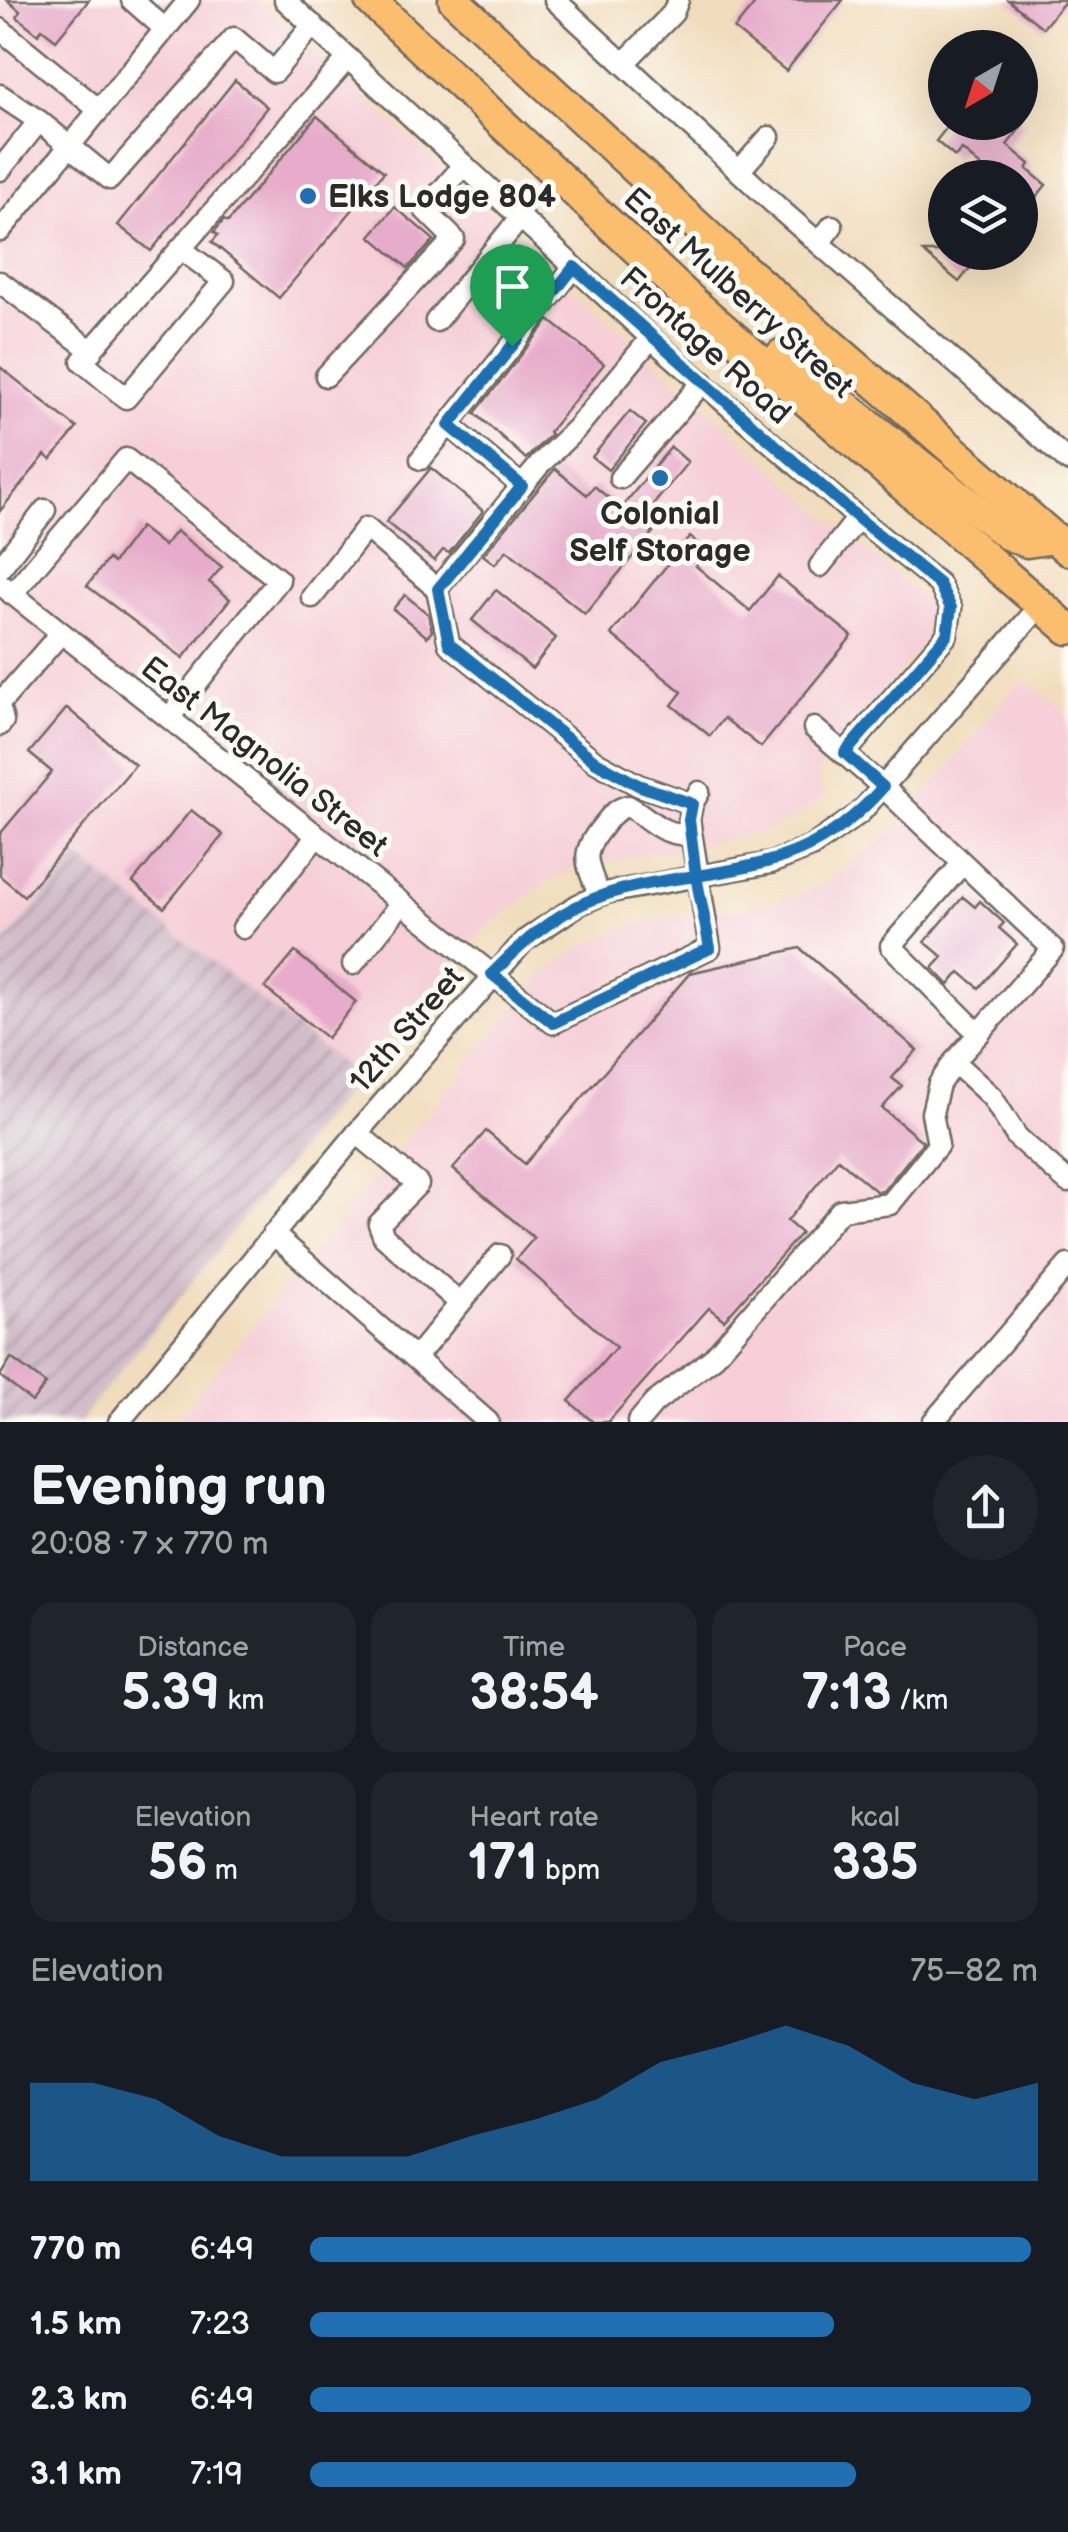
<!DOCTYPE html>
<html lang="en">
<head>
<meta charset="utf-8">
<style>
  :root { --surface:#171b24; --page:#20242c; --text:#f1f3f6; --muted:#9ea1a6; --accent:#1f6fb2 }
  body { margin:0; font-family:"Balsamiq Sans",sans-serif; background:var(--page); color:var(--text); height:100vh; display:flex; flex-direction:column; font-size:38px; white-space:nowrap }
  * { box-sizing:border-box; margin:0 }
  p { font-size:32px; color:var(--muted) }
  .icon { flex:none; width:55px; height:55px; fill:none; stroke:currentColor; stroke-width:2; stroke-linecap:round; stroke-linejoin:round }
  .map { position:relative; height:1422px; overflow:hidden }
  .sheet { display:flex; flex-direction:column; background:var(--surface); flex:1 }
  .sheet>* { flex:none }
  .needle { width:65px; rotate:219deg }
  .controls { position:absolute; left:928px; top:30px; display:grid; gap:20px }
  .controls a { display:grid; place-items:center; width:110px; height:110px; border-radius:50%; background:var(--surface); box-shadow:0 10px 40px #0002; font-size:50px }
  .pin { position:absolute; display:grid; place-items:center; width:85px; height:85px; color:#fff; margin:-102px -42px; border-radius:50% 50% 50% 0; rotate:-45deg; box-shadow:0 0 10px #0007 }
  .pin .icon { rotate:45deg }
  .round { display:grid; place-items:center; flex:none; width:105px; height:105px; border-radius:52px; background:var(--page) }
  .headline { display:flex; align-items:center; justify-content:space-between; height:170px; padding:0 30px }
  h1 { font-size:55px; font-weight:700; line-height:75px }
  .metrics { display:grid; grid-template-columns:repeat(3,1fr); gap:15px; height:170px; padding:10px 30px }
  .metrics div { display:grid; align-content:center; border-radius:25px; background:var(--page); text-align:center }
  .metrics b { font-size:50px; font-weight:700 }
  .metrics small { font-size:28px; font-weight:400 }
  .metrics p { font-size:28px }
  .chart { height:280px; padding:20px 30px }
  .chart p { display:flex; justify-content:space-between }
  .chart svg { width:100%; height:180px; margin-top:10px; fill:var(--accent); opacity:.7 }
  ul { padding:0 30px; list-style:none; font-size:32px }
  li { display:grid; grid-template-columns:160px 120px 1fr; align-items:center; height:75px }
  li i { height:25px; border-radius:12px; background:var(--accent) }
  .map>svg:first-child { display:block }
  .built { fill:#f6cfd8 }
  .industrial { fill:url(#industrial-furrows) }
  .building { fill:#e7accb }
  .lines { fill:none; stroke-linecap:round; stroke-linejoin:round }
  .minor-casing { stroke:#70695e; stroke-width:25 }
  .highway-casing { stroke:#70695e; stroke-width:35 }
  .minor { stroke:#fff; stroke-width:20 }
  .highway { stroke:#fbbd6e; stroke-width:30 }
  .route-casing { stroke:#fff; stroke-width:20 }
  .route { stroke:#1f6fb2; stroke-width:12 }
  .poi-dot { fill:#1f6fb2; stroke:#fdfcf7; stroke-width:4 }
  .labels { text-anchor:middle; stroke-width:10; stroke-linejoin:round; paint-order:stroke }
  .poi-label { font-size:32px; font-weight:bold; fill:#2b2b2b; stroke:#fdfcf7; text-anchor:start }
  .street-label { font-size:32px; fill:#2b2b2b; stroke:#fdfcf7 }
</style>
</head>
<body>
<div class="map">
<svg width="1068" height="1422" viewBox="0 0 1068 1422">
  <defs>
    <pattern id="industrial-furrows" width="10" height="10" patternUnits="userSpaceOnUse" patternTransform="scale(2.5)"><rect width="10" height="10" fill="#d1bdca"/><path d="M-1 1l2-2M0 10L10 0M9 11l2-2" fill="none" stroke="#aa9aa4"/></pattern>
  </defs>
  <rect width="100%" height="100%" fill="#fdfcf7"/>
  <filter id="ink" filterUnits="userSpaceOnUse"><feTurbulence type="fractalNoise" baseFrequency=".01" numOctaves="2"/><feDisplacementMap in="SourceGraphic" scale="20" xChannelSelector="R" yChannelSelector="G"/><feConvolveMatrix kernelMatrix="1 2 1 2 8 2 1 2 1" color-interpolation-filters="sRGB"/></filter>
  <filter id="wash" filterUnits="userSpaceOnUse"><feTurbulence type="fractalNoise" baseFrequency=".0048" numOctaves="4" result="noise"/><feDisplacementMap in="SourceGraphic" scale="40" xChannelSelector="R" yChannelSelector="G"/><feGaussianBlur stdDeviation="2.25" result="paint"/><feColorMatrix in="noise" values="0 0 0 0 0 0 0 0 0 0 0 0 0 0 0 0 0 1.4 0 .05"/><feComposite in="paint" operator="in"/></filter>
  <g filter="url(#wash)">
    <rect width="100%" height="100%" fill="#f1ddbd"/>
    <g class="built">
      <polygon points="0,0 257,0 797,491 929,605 929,636 818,771 823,798 794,818 764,832 573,868 535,890 483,931 357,1076 77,856 0,949"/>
      <polygon points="1019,682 1029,683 1068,715 1068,1422 175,1422 534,984 576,950 636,924 776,902 822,886 897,830"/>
    </g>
    <polygon class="industrial" points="77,856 357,1076 79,1422 0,1422 0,949"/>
    <g id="blocks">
      <g class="building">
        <polygon points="7,0 89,0 56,40 42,29 38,34 17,17 20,11"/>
        <polygon points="758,0 843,0 786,71 734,29"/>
        <polygon points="1008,0 1066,0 1043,28"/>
        <polygon points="235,80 267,107 151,251 118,225"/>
        <polygon points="317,116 384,172 279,298 212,242 218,235 214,232 224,220 228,222"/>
        <polygon points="951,122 1025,122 1007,145 1030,164 1027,169 1046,185 1020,217 1020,178 995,178 962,150 955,157 936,141"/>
        <polygon points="395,207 434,240 408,268 370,236"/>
        <polygon points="923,252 983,252 959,282"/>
        <polygon points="530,268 543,279 531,294 517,283"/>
        <polygon points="549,320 604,364 549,432 551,434 526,459 475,413"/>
        <polygon points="0,367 77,428 51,460 45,455 0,511"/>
        <polygon points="630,411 646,424 608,470 592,457"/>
        <polygon points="671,447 688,462 640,521 653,532 585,614 507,550 495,564 483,555 555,469 587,495 594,486 621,508"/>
        <polygon points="431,468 483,511 449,553 443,550 434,561 386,522"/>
        <polygon points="140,527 164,546 176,531 222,567 209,582 230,599 183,658 87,586 108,559 113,563"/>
        <polygon points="690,537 708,552 696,566 750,611 778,576 852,636 761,747 724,718 710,736 672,705 682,692 611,634"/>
        <polygon points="496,590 556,638 532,669 472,620"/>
        <polygon points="405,595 428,614 432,631 427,637 393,609"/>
        <polygon points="67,708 135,765 24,896 0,876 0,834 52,772 29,753"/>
        <polygon points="191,810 223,835 164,908 133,882"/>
        <polygon points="963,897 975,907 980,901 1004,923 999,928 1017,944 979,988 960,972 949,985 933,968 943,957 925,942"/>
        <polygon points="800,948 917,1050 892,1078 902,1086 882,1108 923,1142 883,1191 877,1192 838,1159 787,1221 801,1233 724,1320 709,1308 608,1422 593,1422 569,1401 616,1347 516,1259 534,1238 453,1169 486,1131 525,1164 690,973"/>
        <polygon points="295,952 356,1002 327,1038 265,988"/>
        <polygon points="11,1358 46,1384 32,1402 0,1376"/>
      </g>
    </g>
  </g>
  <g filter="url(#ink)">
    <use href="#blocks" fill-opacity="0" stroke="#70695e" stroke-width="2.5"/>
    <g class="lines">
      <g class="minor-casing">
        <g id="minor">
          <polyline points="132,0 165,29"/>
          <polyline points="285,0 651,338 858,518 939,584 951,608 947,635 845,753"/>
          <polyline points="555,0 783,212 1068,461"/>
          <polyline points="0,29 99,110"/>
          <polyline points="624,63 673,13 678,0"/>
          <polyline points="0,95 39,121 0,170"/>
          <polyline points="39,121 110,179 234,38 274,72 313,25"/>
          <polyline points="740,170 769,137"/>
          <polyline points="0,231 189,0"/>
          <polyline points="819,243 832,226"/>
          <polyline points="181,249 224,281 126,398 82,361 348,58"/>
          <polyline points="0,282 92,351"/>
          <polyline points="436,321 521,217"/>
          <polyline points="326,376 454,239 425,210 464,165"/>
          <polyline points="449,425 522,486"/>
          <polyline points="421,459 574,267"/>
          <polyline points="620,478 703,382"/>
          <polyline points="820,566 858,518"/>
          <polyline points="0,568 45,510"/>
          <polyline points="0,584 553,1023 710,948 689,820 692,804 699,792"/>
          <polyline points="437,589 449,644 596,762 638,785 692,804"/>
          <polyline points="12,594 126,459 279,580 169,718"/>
          <polyline points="312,597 366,528 437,589 541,463 577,428 651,338"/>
          <polyline points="0,703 61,633"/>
          <polyline points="0,710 3,721 0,725"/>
          <polyline points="962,864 891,946 979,1034"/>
          <path d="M599 895C587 863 579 855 602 827 610 817 615 809 628 806 653 820 658 834 690 835"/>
          <polyline points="243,928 317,836"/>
          <polyline points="353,964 402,903"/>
          <polyline points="954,1062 992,1097 1017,1137 1068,1182"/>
          <polyline points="357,1133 418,1184 379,1224 384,1237 460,1303"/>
          <polyline points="273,1234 488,1422"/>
          <polyline points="416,1357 500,1255"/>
          <polyline points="119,1422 357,1133 524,941 578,905 605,893 771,863 811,847 860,813 1040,606"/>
          <polyline points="638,1422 654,1403 712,1359 841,1210 890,1204 938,1145 932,1113 939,1084 954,1062 1053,949 883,787 814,728"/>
          <polyline points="933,1422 1068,1265"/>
        </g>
      </g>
      <g class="highway-casing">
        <g id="highway">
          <polyline points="370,0 694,303 1068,629"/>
          <polyline points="454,0 736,262 1068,550"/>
          <polyline points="781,355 1007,534 1027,542 1055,538"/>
        </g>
      </g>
      <use href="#minor" class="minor"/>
      <use href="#highway" class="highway"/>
    </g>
  </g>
  <g class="lines" filter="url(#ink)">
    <g class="route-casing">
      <path id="route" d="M512 346 449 425 522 486 438 589 449 644 596 762 638 785 692 804 689 820 696 876C599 889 561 903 492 974L553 1023 710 948 696 876C776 864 828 850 883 787L845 753 947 635 951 608 939 584 858 518 574 267 512 346"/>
    </g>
    <use href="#route" class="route"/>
  </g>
  <g class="poi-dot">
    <circle cx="308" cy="196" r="10"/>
    <circle cx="660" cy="478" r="10"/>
  </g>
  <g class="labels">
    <g class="poi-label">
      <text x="328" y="207">Elks Lodge 804</text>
      <text x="660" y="524" text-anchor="middle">Colonial<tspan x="660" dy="37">Self Storage</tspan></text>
    </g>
    <g class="street-label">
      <text transform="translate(739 292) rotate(42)" y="11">East Mulberry Street</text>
      <text transform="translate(706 345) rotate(42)" y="11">Frontage Road</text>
      <text transform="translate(265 756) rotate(38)" y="11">East Magnolia Street</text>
      <text transform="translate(406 1029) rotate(-49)" y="11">12th Street</text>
    </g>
  </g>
</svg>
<div class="controls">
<a><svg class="needle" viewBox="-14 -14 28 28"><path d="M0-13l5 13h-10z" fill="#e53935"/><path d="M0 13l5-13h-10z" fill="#9ea1a6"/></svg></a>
<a><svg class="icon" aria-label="layers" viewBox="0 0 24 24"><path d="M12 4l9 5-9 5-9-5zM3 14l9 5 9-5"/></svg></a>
</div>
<div class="pin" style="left:512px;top:346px;background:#1e9e55"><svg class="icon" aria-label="arrive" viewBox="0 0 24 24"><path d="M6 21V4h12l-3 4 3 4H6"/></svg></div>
</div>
<section class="sheet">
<div class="headline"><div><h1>Evening run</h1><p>20:08 · 7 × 770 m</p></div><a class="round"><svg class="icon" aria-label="share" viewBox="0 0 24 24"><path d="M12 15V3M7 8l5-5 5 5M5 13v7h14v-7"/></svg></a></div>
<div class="metrics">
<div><p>Distance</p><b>5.39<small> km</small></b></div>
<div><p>Time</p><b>38:54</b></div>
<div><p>Pace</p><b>7:13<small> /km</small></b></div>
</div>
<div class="metrics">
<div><p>Elevation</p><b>56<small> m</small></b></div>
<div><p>Heart rate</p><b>171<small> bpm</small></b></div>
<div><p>kcal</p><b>335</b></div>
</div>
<div class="chart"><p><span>Elevation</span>75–82 m</p>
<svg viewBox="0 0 160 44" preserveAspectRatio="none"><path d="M0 44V20L10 20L20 24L30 33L40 38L50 38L60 38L70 33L80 29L90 24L100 15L110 11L120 6L130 11L140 20L150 24L160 20V44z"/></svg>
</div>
<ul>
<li><b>770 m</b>6:49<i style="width:99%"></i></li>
<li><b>1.5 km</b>7:23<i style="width:72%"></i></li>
<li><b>2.3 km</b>6:49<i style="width:99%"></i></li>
<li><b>3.1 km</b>7:19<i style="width:75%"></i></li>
</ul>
</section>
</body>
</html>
